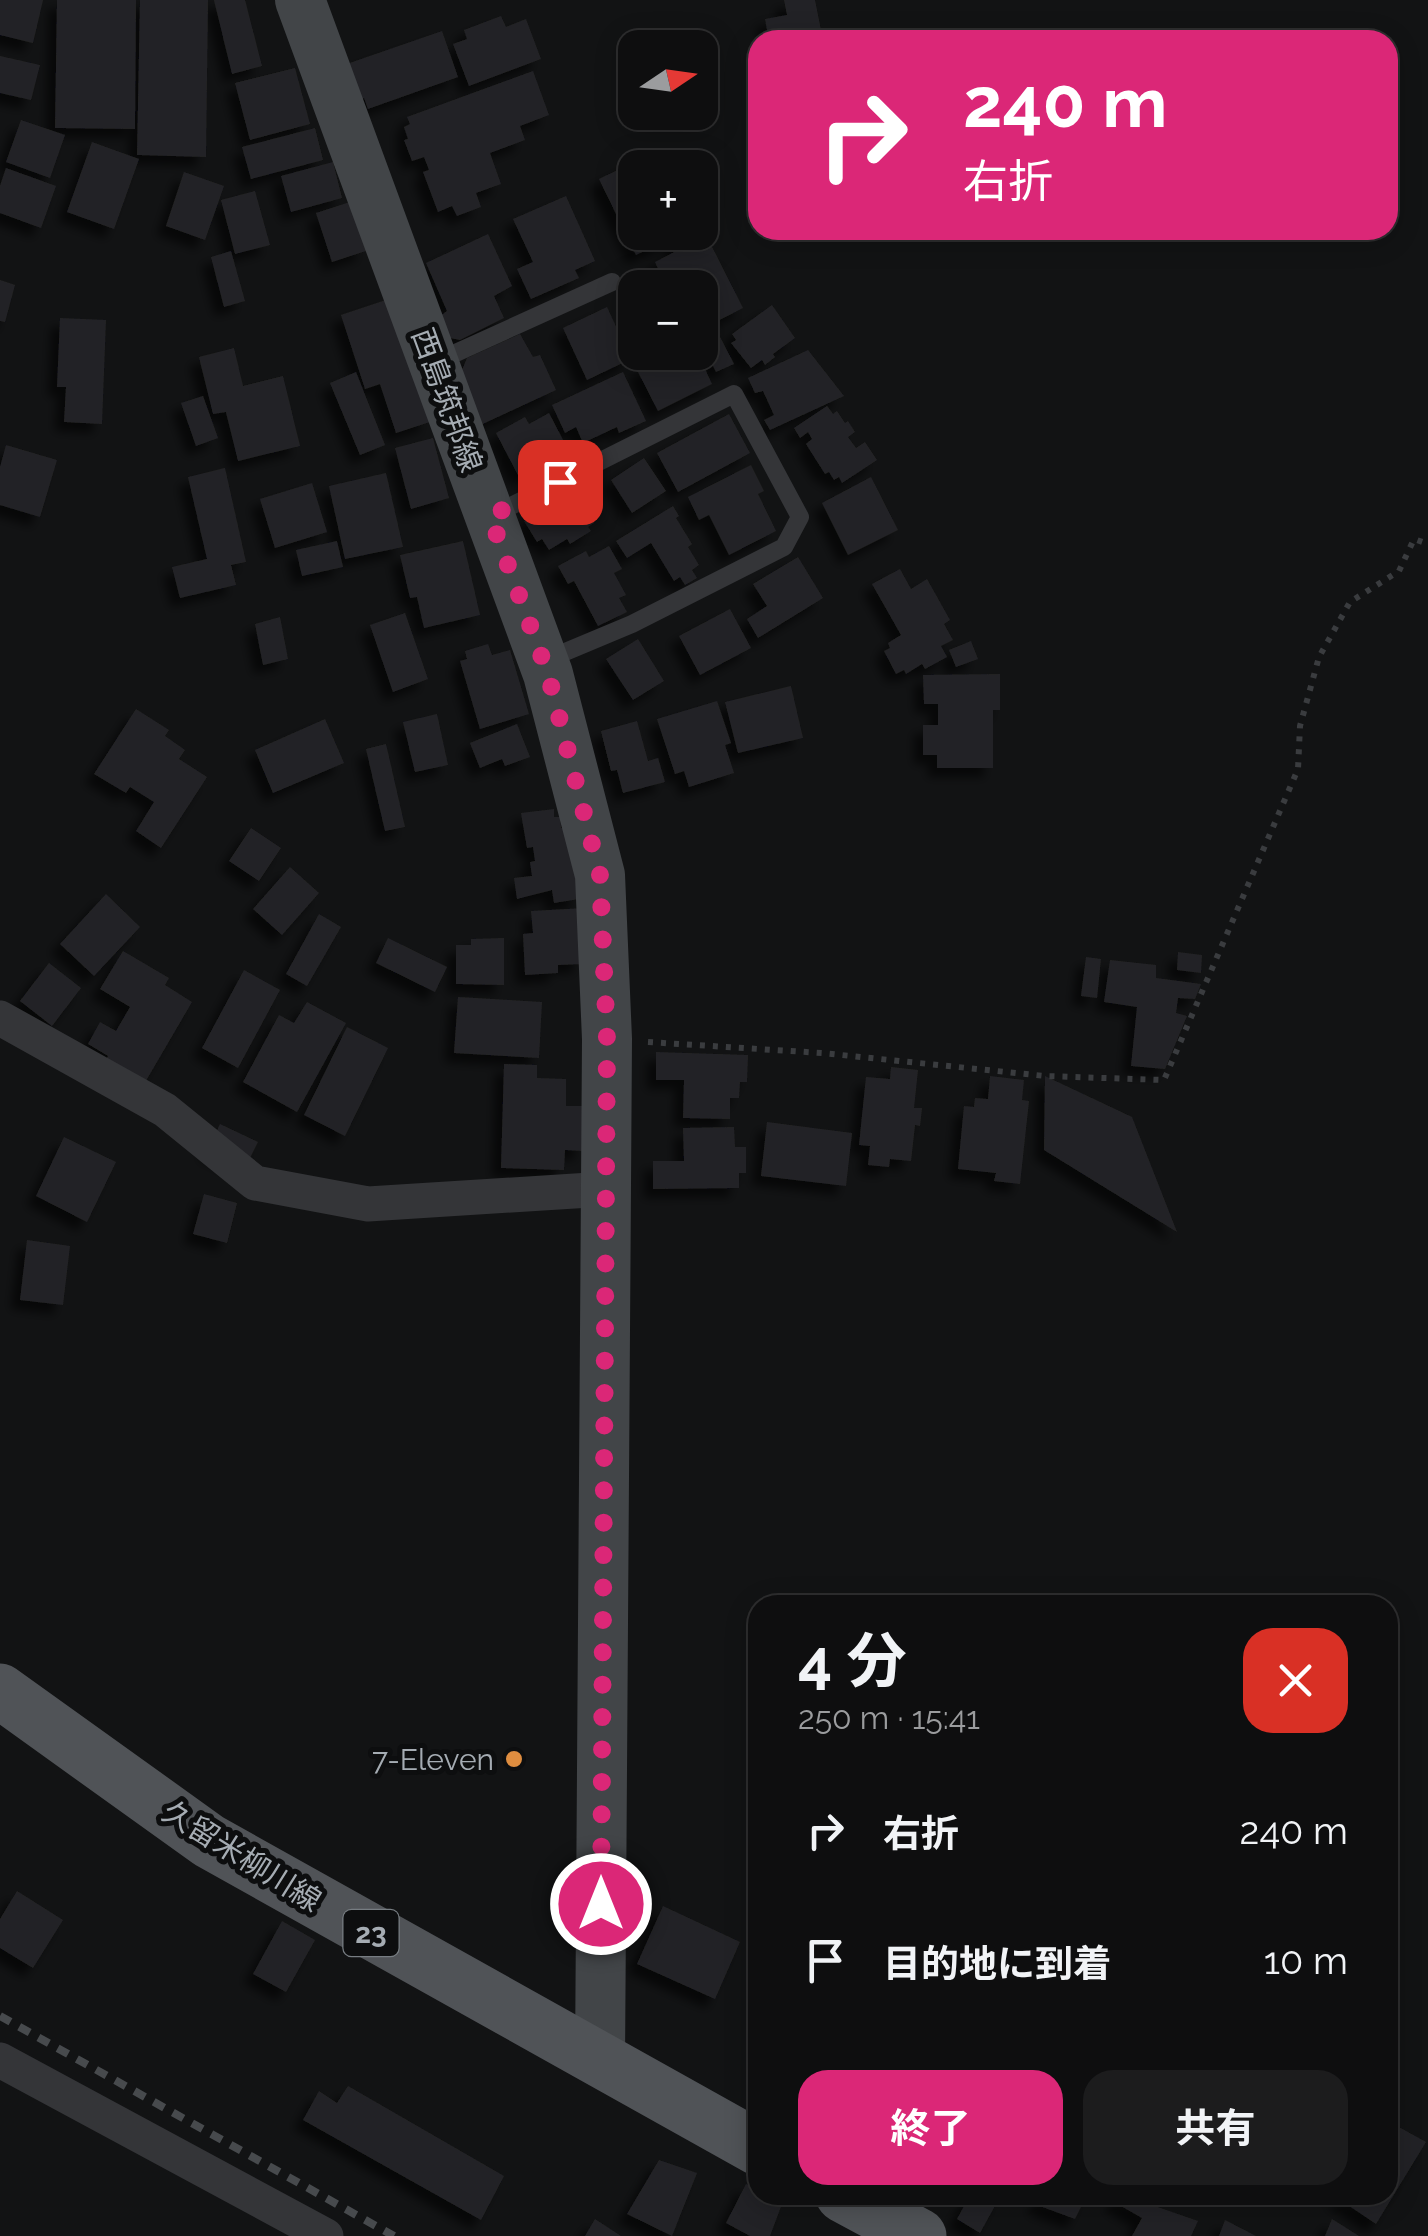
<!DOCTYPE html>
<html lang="ja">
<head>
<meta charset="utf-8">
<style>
	:root { --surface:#0e0e0f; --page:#1c1c1d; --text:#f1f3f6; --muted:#9b9c9e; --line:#2e2e2f; --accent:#db2777 }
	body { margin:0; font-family:Raleway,"Noto Sans JP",sans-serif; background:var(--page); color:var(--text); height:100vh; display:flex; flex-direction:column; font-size:38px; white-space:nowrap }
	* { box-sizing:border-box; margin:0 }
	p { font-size:32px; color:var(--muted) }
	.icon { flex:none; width:55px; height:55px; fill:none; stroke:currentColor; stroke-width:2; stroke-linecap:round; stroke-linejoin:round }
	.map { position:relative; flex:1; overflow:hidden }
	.panel { position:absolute; left:748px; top:1595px; width:650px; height:610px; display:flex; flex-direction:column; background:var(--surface); border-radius:30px; box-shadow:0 5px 25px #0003,0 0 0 2px var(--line) }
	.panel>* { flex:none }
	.hud { position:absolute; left:748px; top:30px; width:650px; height:210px; border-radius:30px; box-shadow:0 5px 25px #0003,0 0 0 2px var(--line); background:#db2777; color:#fff; overflow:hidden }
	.needle { width:65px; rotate:77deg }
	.buttons { position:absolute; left:618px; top:30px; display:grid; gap:20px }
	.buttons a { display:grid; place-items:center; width:100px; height:100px; border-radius:20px; background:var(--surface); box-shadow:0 5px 25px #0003,0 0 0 2px var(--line); font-size:50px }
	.pin { position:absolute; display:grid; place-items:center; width:85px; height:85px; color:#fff; margin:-42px; border-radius:20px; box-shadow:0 5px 15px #0006 }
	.me { position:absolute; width:110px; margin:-55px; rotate:0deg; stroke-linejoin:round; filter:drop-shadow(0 0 8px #0008) }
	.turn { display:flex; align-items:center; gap:35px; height:210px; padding:0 50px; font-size:45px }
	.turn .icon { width:130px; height:130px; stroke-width:2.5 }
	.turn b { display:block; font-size:70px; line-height:85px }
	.round { display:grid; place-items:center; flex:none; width:105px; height:105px; border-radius:30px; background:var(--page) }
	.head { display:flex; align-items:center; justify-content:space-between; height:170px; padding:0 50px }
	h1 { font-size:60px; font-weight:700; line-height:75px }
	.button { display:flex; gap:20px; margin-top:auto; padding:20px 50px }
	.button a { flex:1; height:115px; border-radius:30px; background:var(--accent); color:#fff; font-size:40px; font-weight:700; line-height:115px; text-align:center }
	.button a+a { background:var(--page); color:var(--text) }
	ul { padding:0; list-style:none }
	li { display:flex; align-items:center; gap:30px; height:130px; padding:0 50px }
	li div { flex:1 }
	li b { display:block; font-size:38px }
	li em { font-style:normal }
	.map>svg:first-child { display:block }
	.building { fill:#232325; filter:url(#shadow) }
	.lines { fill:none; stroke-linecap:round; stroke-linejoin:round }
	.path { stroke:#3a3c3f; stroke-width:6; stroke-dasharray:5 8; stroke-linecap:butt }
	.lane { stroke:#343538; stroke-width:18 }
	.street { stroke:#343538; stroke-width:35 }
	.secondary { stroke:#424548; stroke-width:50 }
	.primary { stroke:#505357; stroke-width:55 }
	.rail { stroke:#474a4d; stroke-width:8; stroke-dasharray:12 10; stroke-linecap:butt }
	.route { stroke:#db2777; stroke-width:18; stroke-dasharray:0 32.4 }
	.poi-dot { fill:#de8d40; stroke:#0d0e0f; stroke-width:4 }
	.labels { text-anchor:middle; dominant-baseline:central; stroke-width:10; stroke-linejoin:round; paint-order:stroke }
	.shield { fill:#0d0e0f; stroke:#777d82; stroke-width:2.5 }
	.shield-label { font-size:28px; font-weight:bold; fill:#a5acb3 }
	.street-label { font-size:30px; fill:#a5acb3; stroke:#0d0e0f }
	.poi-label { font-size:30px; fill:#a5acb3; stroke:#0d0e0f; text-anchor:end }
</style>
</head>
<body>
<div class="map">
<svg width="1428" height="2236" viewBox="0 0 1428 2236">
	<defs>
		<filter id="shadow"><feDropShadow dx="-9" dy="9" stdDeviation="5" flood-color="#0009"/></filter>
	</defs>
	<rect width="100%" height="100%" fill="#121314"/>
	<path class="building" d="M0,0H43L33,43L0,35Z
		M57,0H136L135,129L55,128Z
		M140,0H208L206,157L137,155Z
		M214,0H245L262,66L232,74Z
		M784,0H815L823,40H769L765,19L787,15Z
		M501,16L506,27L526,19L541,59L469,86L453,44L467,39L464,30Z
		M442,31L458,77L368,109L364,98L354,102L341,66Z
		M0,56L40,65L31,100L0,93Z
		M295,68L310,124L250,140L235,83Z
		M533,71L549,115L520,126L525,140L490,153L501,184L476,193L481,207L457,216L452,206L438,212L423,172L429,170L424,157L412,161L404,140L408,139L404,127L410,124L407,117Z
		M21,120L65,135L50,178L6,162Z
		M315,128L323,160L251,179L242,147Z
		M92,142L139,159L114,229L67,212Z
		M663,148L670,164L662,168H635V232H700V220L703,219L710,233L706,235L743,308L700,330V288H660L654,276L660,273L655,262L678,250L672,238L636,255L599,179Z
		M333,162L342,198L291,212L281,176Z
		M6,168L56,186L41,228L0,213V186Z
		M184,172L224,186L205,240L166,226Z
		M255,191L270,245L235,254L221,200Z
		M566,196L595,261L575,270L579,278L531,299L517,269L533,262L513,219Z
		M350,202L366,251L332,262L316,213Z
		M488,234L512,286L494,296L504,318L460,340L445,337L439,317L447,311L426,263Z
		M231,251L245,301L224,307L211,257Z
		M0,280L15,285L5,322L0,321Z
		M389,299L430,422L396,433L380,384L365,389L341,315Z
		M772,305L795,338L773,354L775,357L765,365L762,360L751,368L731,343L736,340L732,334Z
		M607,307L631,359L587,380L563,328Z
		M60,318L106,320L102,424L64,422L66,387H57Z
		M718,333L734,364L716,372L701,341Z
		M520,334L533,357L540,355L556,390L474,428L457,382L467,358Z
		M234,348L243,386L283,376L300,446L238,461L226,412L213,414L199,357Z
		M808,350L844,396L770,430L764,420L774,415L763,391L755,393L748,378Z
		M672,352H697L712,384L658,411L637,370Z
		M356,372L385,445L360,455L330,383Z
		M623,372L646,421L619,433L617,427L583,443L576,427L565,433L552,405Z
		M203,396L218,438L196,446L181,403Z
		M827,406L833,414L837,411L845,423L848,421L855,432L848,437L856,448L865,442L877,460L842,483L839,477L834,480L829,472L825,474L806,444L812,439L808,432L800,438L794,428Z
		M549,413L574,461L554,471L549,462L519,477L496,433L525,417L529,424Z
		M729,414L750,453L678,492L657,453Z
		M433,438L449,498L411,509L395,448Z
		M6,445L57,460L40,517L0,505V467Z
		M644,458L666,491L632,513L611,480Z
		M751,465L764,491L758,494L776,531L729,555L709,515L699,520L688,497Z
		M225,468L246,562L231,565L236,585L180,598L172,567L207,559L188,477Z
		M386,473L403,547L345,559L329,486Z
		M871,477L898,530L848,555L822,503Z
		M312,483L327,532L275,548L260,499Z
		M573,490L594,523L588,527L591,531L570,544L567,539L549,550L542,539L537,542L524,521Z
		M673,506L679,516L676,518L692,544L688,547L699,565L692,570L697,578L685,585L680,577L674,581L651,543L627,558L616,541Z
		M337,541L343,567L302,576L296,550Z
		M463,541L480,615L424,628L417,597L410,598L400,555Z
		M609,546L622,569L614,573L626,595L619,598L627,612L598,626L574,581L568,584L558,566L586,551L589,557Z
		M798,557L823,598L758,638L747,619L767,606L753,584Z
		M900,569L911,589L927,579L950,620L944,624L953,640L941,646L947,657L925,669L922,664L906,674L904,670L896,674L884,651L890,648L888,643L901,635L872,584Z
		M730,609L751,648L700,675L679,636Z
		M405,613L428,679L393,692L370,625Z
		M280,617L288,659L263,665L255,624Z
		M638,639L664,681L633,700L606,659Z
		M971,641L978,659L956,667L949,650Z
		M488,644L492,655L510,650L529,714L480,729L460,661L467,659L465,651Z
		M1000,674V710H993V768H937V755H923V725H938V704H924L923,675Z
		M791,686L803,738L738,753L725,702Z
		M717,701L731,743L725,745L734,773L689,787L684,771L675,774L657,719Z
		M136,709L169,730L165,736L185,750L179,759L207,777L161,848L136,831L154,802L130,787L126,793L94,774Z
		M437,714L448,765L415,772L403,722Z
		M325,719L344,763L273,793L255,750Z
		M637,721L648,761L658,758L665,782L623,793L617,770L611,771L601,731Z
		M517,724L530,757L505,766L502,759L480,768L470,743Z
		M386,744L405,827L385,831L366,749Z
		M554,809V817H560L561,828L574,826L579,899L554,903L552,890L517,899L514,878L532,876L530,862L535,861L533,847L527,848L521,813Z
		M251,828L281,848L259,881L229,861Z
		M290,867L319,893L282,935L253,909Z
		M106,894L140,927L94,976L60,944Z
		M585,908L582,964L558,965V973L525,975L523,934L533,933L531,911Z
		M319,914L341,927L307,986L286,974Z
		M388,938L447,967L435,992L376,963Z
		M504,938V985L456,984V945H471V939Z
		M123,951L169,978L165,985L192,1002L140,1091L101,1068L108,1056L88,1044L100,1022L116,1031L130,1007L100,989Z
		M1178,952L1202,955L1201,973L1177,970Z
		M1086,957L1101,959L1097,998L1081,996Z
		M1110,960L1156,965V978L1201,984L1195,999L1178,998L1176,1013L1187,1016L1165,1069L1131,1066L1137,1007L1104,1002Z
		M49,963L81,988L52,1026L20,1001Z
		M244,970L280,990L238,1068L202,1048Z
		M458,997L542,1002L539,1058L454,1053Z
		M307,1002L346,1023L297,1112L243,1082L279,1015L294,1023Z
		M347,1027L388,1048L345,1136L304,1115Z
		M656,1052L748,1055L747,1082H740L739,1098H730V1119L683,1118L684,1080H656Z
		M504,1064L537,1065V1078L566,1079V1106H585L583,1151L565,1150L564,1170L501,1168Z
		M891,1067L918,1070L914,1108H922L920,1126L915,1125L911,1161L890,1159L889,1167L868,1165L870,1146L859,1145L866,1077L890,1079Z
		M990,1076L1024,1080L1022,1100L1029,1101L1020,1184L994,1181L996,1173L958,1169L964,1106L974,1107L975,1098L988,1099Z
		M1045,1076L1132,1117L1177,1232L1044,1150Z
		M767,1122L852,1133L846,1186L761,1176Z
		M220,1124L258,1142L245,1168L208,1150Z
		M734,1127L735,1147H746V1173H739V1188L653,1189V1161H684L683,1128Z
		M64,1137L116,1162L87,1222L36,1196Z
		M204,1194L237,1203L227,1243L193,1234Z
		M27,1240L70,1246L63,1305L20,1300Z
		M17,1891L63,1920L33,1968L0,1948V1919Z
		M663,1906L740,1942L715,1999L637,1964Z
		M282,1921L315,1940L286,1992L253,1974Z
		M348,2086L504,2176L481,2220L303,2120L319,2091L337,2103Z
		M1388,2121L1426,2142L1376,2224L1333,2195H1388Z
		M659,2160L697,2173L672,2236L627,2214Z
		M746,2184L758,2190V2195H766L782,2204L770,2236H750L726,2223Z
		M970,2195H1001L980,2233L957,2219Z
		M1041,2195H1087L1075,2219L1037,2205Z
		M1118,2195H1155L1149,2204L1198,2221L1191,2236H1132L1142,2218L1114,2202Z
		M595,2219L621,2236H585Z
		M1332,2219L1359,2236H1325Z
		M1225,2220L1256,2236H1219Z"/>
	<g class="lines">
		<path class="path" d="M648,1042L822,1053L1045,1076L1164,1080L1298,769L1300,726L1319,657L1350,602L1399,571L1414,539L1428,544"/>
		<path class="lane" d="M438,361L612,282
			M495,514L734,394L800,517L784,547L632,624L546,660"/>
		<path class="street" d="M0,1018L165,1110L255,1183L368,1204L606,1189
			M0,2060L326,2236"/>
		<path class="secondary" d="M300,0L548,674L600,875L607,1039L600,2062"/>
		<path class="primary" d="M0,1691L209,1841L758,2148
			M843,2195L919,2236"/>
		<path class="rail" d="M0,2016L394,2236"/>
	</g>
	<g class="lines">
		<path class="route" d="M560,482L490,516L548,674L600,875L607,1039L601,1904"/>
	</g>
	<circle class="poi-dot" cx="514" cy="1759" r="10"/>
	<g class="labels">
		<rect class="shield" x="343.5" y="1910" width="55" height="46" rx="8"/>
		<g class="shield-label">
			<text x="371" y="1933">23</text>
		</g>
		<g class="street-label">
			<text transform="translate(447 400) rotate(70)">西島筑邦線</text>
			<text transform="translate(242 1856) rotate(32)">久留米柳川線</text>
		</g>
		<g class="poi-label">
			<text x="494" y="1759">7-Eleven</text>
		</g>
	</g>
</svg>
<div class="buttons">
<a><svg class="needle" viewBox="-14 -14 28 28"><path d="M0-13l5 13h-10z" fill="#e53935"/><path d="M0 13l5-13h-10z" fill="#9b9c9e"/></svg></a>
<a>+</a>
<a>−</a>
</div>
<div class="pin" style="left:560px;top:482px;background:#d93025"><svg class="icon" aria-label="arrive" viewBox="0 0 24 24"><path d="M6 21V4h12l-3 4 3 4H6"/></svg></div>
<svg class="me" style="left:601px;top:1904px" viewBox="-20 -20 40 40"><circle r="17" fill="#db2777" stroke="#fff" stroke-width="3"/><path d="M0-11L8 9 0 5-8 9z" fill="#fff"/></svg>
<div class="hud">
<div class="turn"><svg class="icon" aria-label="right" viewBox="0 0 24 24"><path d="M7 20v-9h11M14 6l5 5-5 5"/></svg><div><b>240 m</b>右折</div></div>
</div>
<section class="panel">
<div class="head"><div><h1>4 分</h1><p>250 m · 15:41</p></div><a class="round" style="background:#d93025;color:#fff"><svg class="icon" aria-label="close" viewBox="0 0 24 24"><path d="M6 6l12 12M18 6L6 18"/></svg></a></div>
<ul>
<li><svg class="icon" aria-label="right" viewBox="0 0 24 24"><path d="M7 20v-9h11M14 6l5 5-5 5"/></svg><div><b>右折</b></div><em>240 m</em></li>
<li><svg class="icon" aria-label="arrive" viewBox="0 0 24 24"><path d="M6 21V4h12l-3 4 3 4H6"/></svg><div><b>目的地に到着</b></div><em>10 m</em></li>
</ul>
<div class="button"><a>終了</a><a>共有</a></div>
</section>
</div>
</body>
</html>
